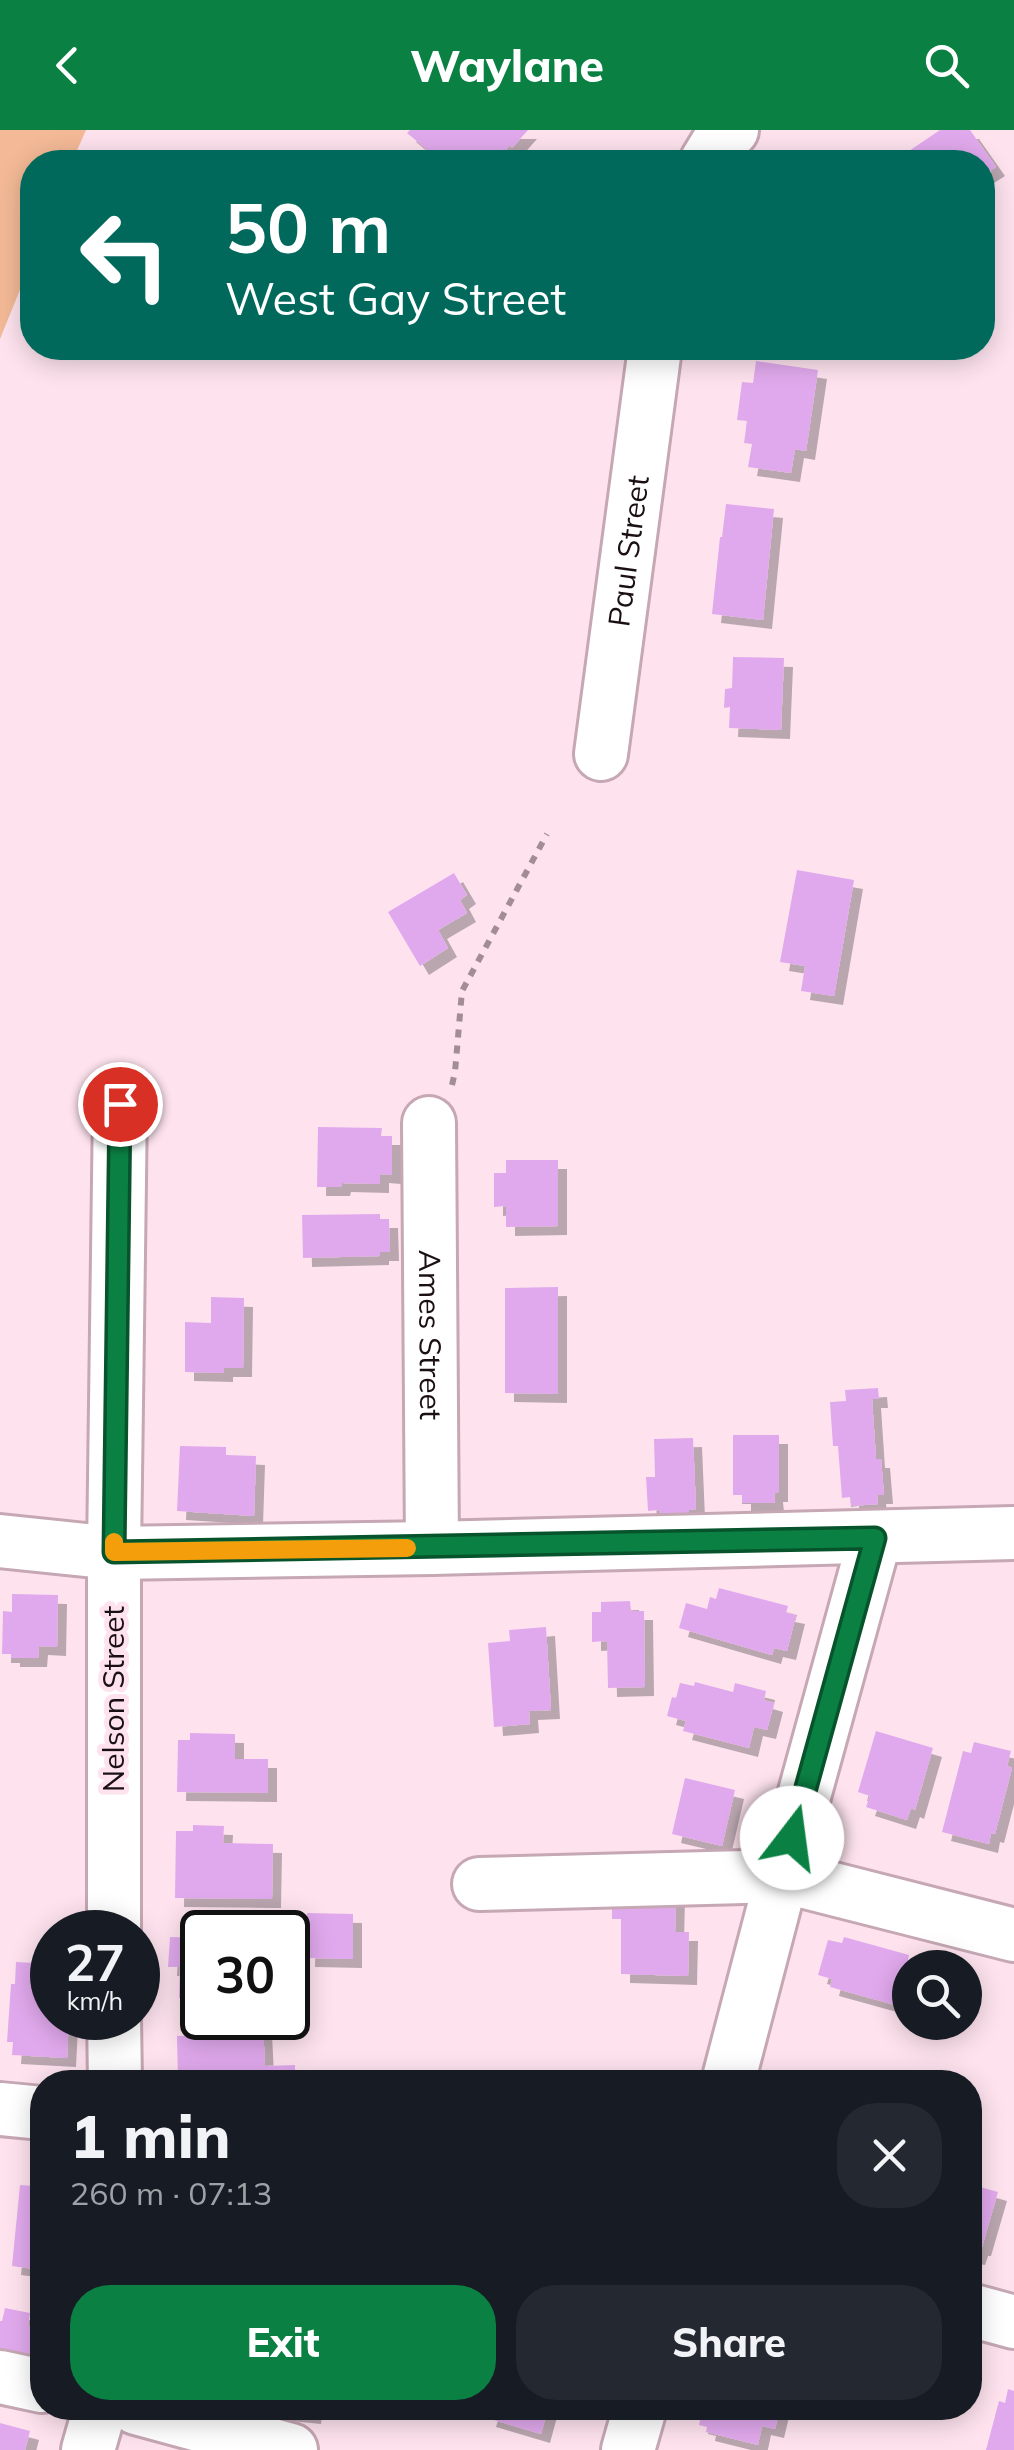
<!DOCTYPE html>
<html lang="en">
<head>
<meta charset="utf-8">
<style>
	:root { --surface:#171b24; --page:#242831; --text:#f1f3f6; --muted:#9ea1a6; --accent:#0b8043 }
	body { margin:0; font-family:Mulish,sans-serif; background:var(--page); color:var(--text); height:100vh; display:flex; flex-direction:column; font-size:38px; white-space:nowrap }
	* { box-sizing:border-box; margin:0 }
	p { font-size:32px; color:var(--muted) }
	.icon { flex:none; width:55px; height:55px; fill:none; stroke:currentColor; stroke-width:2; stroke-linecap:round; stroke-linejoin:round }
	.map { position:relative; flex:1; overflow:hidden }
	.details { position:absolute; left:30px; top:1940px; width:952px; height:350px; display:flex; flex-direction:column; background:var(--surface); border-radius:40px; box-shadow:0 5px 25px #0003 }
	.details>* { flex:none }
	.banner { position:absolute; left:20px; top:20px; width:975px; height:210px; border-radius:40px; box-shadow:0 5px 25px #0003; background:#00695c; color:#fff; overflow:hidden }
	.fabs { position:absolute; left:892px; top:1820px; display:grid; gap:20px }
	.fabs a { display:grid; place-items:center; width:90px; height:90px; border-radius:50%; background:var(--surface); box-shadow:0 5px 25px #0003; font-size:50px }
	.speed { position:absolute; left:30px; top:1780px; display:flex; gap:20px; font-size:50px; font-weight:700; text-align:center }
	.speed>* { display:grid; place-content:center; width:130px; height:130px; border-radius:50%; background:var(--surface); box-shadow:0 5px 25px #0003; line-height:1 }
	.speed small { font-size:25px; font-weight:400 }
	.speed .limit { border:5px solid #111; border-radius:15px; background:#fff; color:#111 }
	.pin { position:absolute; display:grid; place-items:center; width:85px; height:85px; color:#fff; margin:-42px; border:5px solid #fff; border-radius:50%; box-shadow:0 2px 10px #0007 }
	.me { position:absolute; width:110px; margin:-55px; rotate:15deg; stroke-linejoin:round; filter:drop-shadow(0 0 8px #0008) }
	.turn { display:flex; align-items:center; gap:35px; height:210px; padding:0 40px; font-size:45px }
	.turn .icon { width:130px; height:130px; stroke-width:2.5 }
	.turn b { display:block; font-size:70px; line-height:85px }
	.round { display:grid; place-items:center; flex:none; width:105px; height:105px; border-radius:40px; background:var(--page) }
	.overview { display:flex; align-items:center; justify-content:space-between; height:170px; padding:0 40px }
	h1 { font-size:60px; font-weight:800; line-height:75px }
	.primary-button { display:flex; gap:20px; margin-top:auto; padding:20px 40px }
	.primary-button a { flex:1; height:115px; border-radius:40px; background:var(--accent); color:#fff; font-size:40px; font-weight:800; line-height:115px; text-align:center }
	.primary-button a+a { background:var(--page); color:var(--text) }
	header { display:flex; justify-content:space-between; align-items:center; height:130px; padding:0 40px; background:var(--accent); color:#fff; font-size:45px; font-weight:800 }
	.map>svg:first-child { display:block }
	.green { fill:#f4ba97 }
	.building { fill:#e1a9ed; filter:url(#shadow) }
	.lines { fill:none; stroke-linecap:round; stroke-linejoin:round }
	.minor-casing { stroke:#c6a7b4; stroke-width:58 }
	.path { stroke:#a28d96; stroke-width:6; stroke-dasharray:8 8; stroke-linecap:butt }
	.minor { stroke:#fff; stroke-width:52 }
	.route-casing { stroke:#07532c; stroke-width:25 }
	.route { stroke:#0b8043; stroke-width:18 }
	.slow { stroke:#f59e0b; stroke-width:18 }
	.labels { text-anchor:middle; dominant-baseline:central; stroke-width:10; stroke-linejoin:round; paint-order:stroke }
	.street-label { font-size:30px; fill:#1a0f14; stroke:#fee3ee }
</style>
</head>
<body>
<header><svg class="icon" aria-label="back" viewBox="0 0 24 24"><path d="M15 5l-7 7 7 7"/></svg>Waylane<svg class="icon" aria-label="search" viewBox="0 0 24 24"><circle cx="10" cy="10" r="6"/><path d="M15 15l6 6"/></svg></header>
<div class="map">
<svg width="1014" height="2320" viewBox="0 0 1014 2320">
	<defs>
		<filter id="shadow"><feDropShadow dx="9" dy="9" stdDeviation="0" flood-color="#0004"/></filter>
	</defs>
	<rect width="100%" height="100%" fill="#fee3ee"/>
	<path class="green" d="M0,0H86L72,32H32V130L0,209Z"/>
	<path class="building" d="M410,0H528L512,18L510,15L495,32H442L407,3Z
		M940,0H970L996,37L982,46V32H908L903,25Z
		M756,231L818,240L806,321L795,319L791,343L748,337L752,314L744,313L747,291L737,290L742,252L753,253Z
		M726,374L774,379L763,490L712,484L720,407H722Z
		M733,527L784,528L781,600L729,598L730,577L724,578L725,559L732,558Z
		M797,740L854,750L834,866L801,861L805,836L780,832Z
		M454,743L467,765L460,770L467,783L438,800L448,818L420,836L388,782Z
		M318,997L382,998L381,1006H392V1045L380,1044V1054L342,1053L341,1057H317Z
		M506,1030H558V1096L506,1097V1076L494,1077V1043H506Z
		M380,1084V1089H389L390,1122H380V1126L303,1128L302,1085Z
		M558,1157V1264L505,1263V1158Z
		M211,1167L244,1168L243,1238H224V1243L185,1242V1192L211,1193Z
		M878,1258L879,1269H872L876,1329H881L884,1365H877L878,1374L851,1376L850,1367L842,1368L838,1316H833L830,1272L846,1271L845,1260Z
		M733,1305H779V1363H774L775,1373H742V1365H733Z
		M693,1308L696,1379L689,1380V1390L659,1392V1380L648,1381L646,1347H655L654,1309Z
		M180,1316L226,1317V1325L256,1326L254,1386L177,1381Z
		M719,1458L788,1476L786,1483L796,1485L787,1521L774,1518L772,1525L679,1498L686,1473L707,1479L710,1467L716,1469Z
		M12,1464L58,1465L57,1517L39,1516L38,1528H11V1524H2L3,1481L12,1482Z
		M630,1471L631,1481H644L645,1557L608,1558L607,1511L592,1512V1482H601V1472Z
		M546,1497L551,1580L529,1581L530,1594L494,1597L488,1513L510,1511L509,1500Z
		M695,1552L733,1562L735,1553L766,1561L764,1570L774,1573L767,1600L754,1597L749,1618L683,1601L686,1591L667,1586L672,1567L676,1568L680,1553L694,1556Z
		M876,1601L933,1618L915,1680L911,1678L907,1690L866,1677L870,1666L858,1662Z
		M190,1603L235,1604V1629H268V1663L177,1662L178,1610H190Z
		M974,1612L1011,1621L1007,1636L1012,1638L995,1704L991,1703L989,1714L942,1702L963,1621L971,1623Z
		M685,1648L735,1660L722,1716L672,1704Z
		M193,1695L224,1696L223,1713L273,1714L272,1769L175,1768L176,1701H193Z
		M612,1760L676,1761L675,1802H689L688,1846L621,1844V1789H612Z
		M307,1783L353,1784V1829L306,1828Z
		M170,1807L202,1808V1875L188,1874L189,1868H179L180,1837H168Z
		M844,1807L909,1825L908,1830L919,1833L918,1838H910V1858L900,1856L895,1875L830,1857L832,1849L818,1845L828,1810L842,1813Z
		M16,1832L52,1834V1888H69L67,1928L12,1925L13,1912H7L11,1854H15Z
		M263,1895L265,1936L295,1935V1952H254V1947H234V1952H178L177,1906L219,1905V1897Z
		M36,2043L42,2044V2125H35L34,2139L12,2136L20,2055L34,2056Z
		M970,2054L998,2062L982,2117H979L976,2126L970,2125Z
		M5,2178L30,2183L28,2196L42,2199V2249L0,2241V2191H2Z
		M1008,2259L1014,2261V2320H986L999,2271L1005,2273Z
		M262,2278H313L312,2285L262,2280Z
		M490,2278H548L541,2304L487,2288Z
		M703,2278H780L775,2299L762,2296L758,2315L706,2302L707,2297L699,2295Z
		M0,2293L30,2301L25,2320H0Z"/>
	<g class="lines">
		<g class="minor-casing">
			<g id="minor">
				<path d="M706,32L717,14L732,0"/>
				<path id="s1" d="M601,624L655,218"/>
				<path id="s2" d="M429,993L432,1418"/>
				<path d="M0,1411L114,1423L432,1418L1014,1403"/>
				<path d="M479,1754L782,1746L1014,1805"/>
				<path d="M114,1802V1423L120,975"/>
				<path d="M114,1888L115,1952"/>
				<path d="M728,1952L782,1746L875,1408"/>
				<path d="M0,1979L42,1983"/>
				<path d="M970,2180L1014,2192"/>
				<path d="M0,2247L42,2256"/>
				<path d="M136,2278L291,2320"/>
				<path d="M88,2320L100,2278"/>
				<path d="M628,2320L640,2278"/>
			</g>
		</g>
		<path class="path" d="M452,955L455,942L462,861L547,704"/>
		<use href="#minor" class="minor"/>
	</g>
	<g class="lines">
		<g class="route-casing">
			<path id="route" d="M120,974L114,1422L875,1408L792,1708"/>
		</g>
		<use href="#route" class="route"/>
		<path class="slow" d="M114,1412V1422L407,1418"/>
	</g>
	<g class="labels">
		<g class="street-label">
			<text stroke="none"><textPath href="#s1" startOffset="205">Paul Street</textPath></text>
			<text stroke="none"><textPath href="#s2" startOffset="212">Ames Street</textPath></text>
			<text transform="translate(113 1569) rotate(-90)">Nelson Street</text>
		</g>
	</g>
</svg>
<div class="fabs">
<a><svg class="icon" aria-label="search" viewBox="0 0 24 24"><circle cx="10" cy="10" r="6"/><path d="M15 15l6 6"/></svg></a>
</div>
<div class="speed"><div>27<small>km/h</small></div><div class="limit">30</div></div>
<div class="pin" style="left:120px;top:974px;background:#d93025"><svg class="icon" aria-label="arrive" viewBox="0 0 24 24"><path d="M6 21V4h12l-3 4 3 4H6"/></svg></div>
<svg class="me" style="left:792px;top:1708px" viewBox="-20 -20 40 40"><circle r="19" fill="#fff"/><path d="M0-13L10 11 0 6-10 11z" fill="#0b8043"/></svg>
<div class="banner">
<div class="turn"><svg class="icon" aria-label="left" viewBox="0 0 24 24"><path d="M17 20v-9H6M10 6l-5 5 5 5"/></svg><div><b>50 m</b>West Gay Street</div></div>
</div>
<section class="details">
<div class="overview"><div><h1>1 min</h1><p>260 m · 07:13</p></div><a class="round"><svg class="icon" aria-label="close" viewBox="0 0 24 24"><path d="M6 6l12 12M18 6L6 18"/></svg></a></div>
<div class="primary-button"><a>Exit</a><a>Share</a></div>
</section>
</div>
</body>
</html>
